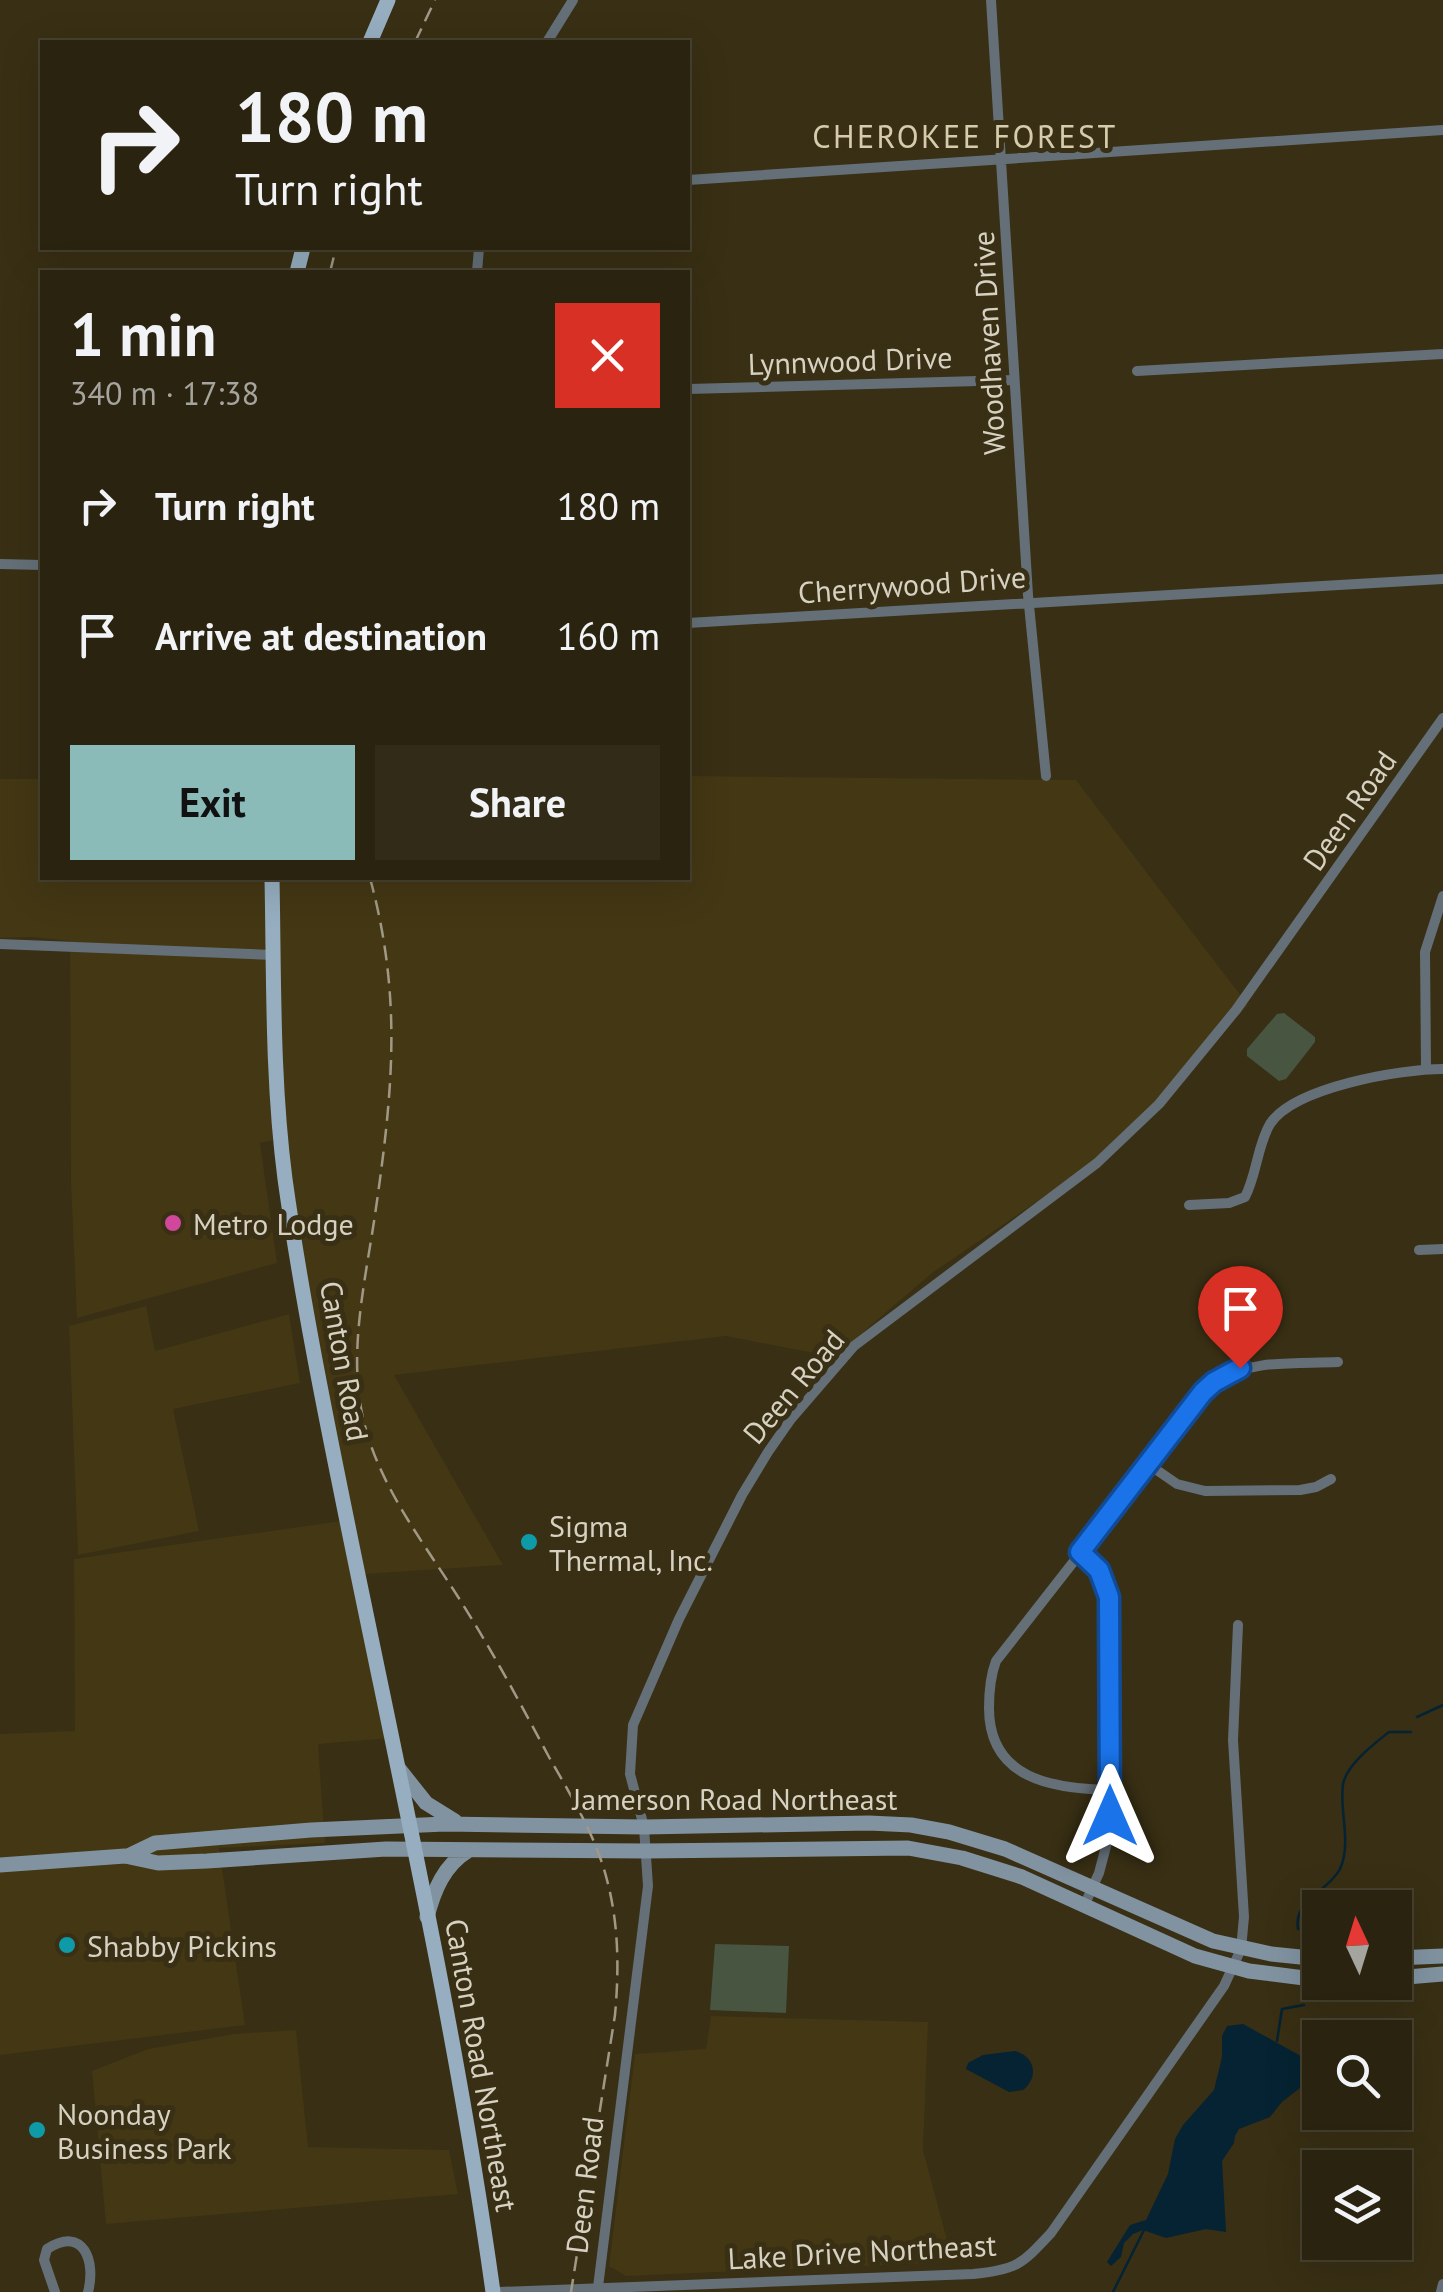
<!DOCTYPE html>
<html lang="en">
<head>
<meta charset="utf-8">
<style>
	:root { --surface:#2a230f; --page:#322b18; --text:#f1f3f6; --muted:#a5a49e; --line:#46402f; --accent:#8bbbb9 }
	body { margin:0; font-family:"PT Sans",sans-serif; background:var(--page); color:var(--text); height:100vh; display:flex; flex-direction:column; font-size:38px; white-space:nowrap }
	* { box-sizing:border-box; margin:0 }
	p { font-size:32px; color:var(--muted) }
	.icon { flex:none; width:55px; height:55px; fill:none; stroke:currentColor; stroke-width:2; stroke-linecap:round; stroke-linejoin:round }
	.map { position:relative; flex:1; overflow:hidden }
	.drawer { position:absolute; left:40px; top:270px; width:650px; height:610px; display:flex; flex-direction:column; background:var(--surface); border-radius:0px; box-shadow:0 10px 40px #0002,0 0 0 2px var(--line) }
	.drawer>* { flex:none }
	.guide { position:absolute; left:40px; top:40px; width:650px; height:210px; border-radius:0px; box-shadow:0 10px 40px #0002,0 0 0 2px var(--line); background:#2a230f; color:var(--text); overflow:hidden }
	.needle { width:65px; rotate:356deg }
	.buttons { position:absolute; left:1302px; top:1890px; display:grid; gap:20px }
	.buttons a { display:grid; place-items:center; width:110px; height:110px; border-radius:0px; background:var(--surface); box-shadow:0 10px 40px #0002,0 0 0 2px var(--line); font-size:50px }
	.pin { position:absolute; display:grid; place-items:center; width:85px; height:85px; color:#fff; margin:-102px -42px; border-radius:50% 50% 50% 0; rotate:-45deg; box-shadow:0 0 10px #0007 }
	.pin .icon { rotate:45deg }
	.me { position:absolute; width:110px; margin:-55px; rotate:0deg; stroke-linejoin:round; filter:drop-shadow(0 0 8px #0008) }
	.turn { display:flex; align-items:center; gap:35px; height:210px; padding:0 30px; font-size:45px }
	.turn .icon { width:130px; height:130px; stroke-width:2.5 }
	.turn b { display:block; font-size:70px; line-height:85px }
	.round { display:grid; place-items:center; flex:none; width:105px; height:105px; border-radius:0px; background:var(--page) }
	.summary { display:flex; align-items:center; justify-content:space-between; height:170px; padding:0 30px }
	h1 { font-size:60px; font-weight:600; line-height:75px }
	.cta { display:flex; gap:20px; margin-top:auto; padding:20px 30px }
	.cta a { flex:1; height:115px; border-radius:0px; background:var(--accent); color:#111; font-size:40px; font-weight:600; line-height:115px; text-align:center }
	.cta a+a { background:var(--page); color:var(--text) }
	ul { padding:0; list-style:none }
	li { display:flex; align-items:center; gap:30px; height:130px; padding:0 30px }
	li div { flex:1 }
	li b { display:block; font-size:38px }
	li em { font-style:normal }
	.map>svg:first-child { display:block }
	.built { fill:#433714 }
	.green { fill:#485541 }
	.water { fill:#052332 }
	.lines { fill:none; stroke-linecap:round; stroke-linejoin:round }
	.stream { stroke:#052332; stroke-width:2.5 }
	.street { stroke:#646f78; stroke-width:10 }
	.secondary { stroke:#8193a1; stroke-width:15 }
	.primary { stroke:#96aec0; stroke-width:15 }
	.rail { stroke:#a09986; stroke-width:2.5; stroke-dasharray:15 8; stroke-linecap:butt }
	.route-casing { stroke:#114b97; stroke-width:25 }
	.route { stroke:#1a73e8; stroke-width:18 }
	.hotel-dot { fill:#d1479c; stroke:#382f14; stroke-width:4 }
	.culture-dot { fill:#0f9aa8; stroke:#382f14; stroke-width:4 }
	.labels { text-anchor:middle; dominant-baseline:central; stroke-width:10; stroke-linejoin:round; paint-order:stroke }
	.street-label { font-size:30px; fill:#d7d1c2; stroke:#382f14 }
	.poi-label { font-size:30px; fill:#d7d1c2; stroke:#382f14; text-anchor:start }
	.neighbourhood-label { font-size:32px; letter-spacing:2.5px; fill:#d6cbac; stroke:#382f14 }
</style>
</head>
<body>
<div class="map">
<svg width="1443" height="2292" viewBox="0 0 1443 2292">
	<rect width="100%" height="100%" fill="#382f14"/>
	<path class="built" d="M688,776L1076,780L1248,1005L1101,1158L932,1273L834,1357L726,1336L394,1375L503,1565L364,1574L392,1738L318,1744L325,1843L219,1848L245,2025L0,2055V1734L75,1731L74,1559L348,1520L279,1139L260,1143L277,1263L77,1318L71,1184L70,941L32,937L0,938V779H42V878H688Z
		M146,1306L155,1351L289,1314L300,1383L173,1409L199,1531L78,1555L69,1326Z
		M711,2016L928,2022L923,2150L953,2262L626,2276L609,2266L635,2054L706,2049Z
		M296,2030L308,2147L449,2150L458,2194L106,2224L92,2071L148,2049L234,2034Z"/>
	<path class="green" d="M1284,1013L1315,1037V1042L1286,1079L1279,1081L1247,1056V1049L1277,1014Z
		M715,1944L789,1946L786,2013L710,2010Z"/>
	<path class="water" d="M1243,2024L1310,2061L1316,2069L1314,2077L1282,2102L1270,2117L1239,2129L1235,2136L1234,2143L1222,2161L1226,2232L1206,2229L1166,2238L1143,2230L1133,2234L1124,2243L1121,2257L1111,2266L1107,2262L1130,2225L1146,2220L1168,2174L1175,2139L1183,2125L1214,2090L1222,2057V2036L1227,2026Z
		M1015,2051C1034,2056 1040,2076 1023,2090L1009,2092L966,2069L968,2063L983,2055Z"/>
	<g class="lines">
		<path class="stream" d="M1417,1717L1443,1705
			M1298,1929C1293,1900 1328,1892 1340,1869C1352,1842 1339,1812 1343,1784C1347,1764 1374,1744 1389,1732H1411
			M1277,2041L1282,2009L1304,2005
			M1113,2292L1144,2230"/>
		<path class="street" d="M991,0L1028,595L1046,776
			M547,42L573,0
			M688,180L1443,130
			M477,272L479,248
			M1137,371L1443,354
			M688,389L1014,380
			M0,564L42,565
			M688,623L1443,579
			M0,944L273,955
			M1426,1069L1425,952L1443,896
			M1189,1205L1229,1203L1245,1197C1257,1174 1257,1146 1270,1124C1294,1087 1401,1069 1443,1069
			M1419,1250L1443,1249
			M1148,1464L1177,1484L1205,1491L1300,1490L1316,1487L1331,1479
			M1080,1552L1099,1570L1109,1597L1108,1839L1099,1873L1084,1906
			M1110,1790C1051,1789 989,1778 989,1708C989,1691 990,1677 996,1661L1214,1382C1250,1359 1296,1364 1338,1362
			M598,2287L648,1886L644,1827L630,1774L633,1725L679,1619L742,1495L768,1452L791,1419L854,1346L1097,1163L1159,1104L1236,1010L1443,718
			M55,2292L44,2260L47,2249C84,2225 96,2262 88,2292
			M499,2292L973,2274C1017,2270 1022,2264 1051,2233L1224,1986L1241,1949L1244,1917L1233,1740L1238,1625
			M1441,2292L1443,2284"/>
		<path class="secondary" d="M399,1769L426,1803L455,1821
			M128,1856L155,1843L311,1830L445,1824L644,1827L869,1823L911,1825L949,1832L1005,1849L1213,1941L1271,1954L1320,1959
			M0,1865L125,1856L158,1863L207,1861L386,1849L645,1851L908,1848L962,1858L1022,1877L1195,1956L1249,1971L1320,1980
			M427,1917C434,1890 444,1865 469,1850
			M1395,1958L1443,1956
			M1395,1978L1443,1974"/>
		<path class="primary" d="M370,42L388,0
			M297,272L303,248
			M272,878C274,978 272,1079 285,1179C301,1294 324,1408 347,1521C399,1777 457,2033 493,2292"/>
		<path class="rail" d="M415,42L435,0
			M330,272L336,248
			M370,878C402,996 393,1089 376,1208C366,1279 346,1356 365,1426C380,1484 419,1537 451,1586C487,1641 518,1699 549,1757C571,1796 596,1836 607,1880C619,1925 619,1970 615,2015L571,2292"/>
	</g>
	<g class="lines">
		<g class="route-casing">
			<path id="route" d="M1110,1816L1109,1597L1099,1570L1080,1552L1203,1392L1214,1382L1240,1368"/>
		</g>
		<use href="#route" class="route"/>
	</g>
	<circle class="hotel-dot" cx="173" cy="1223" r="10"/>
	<g class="culture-dot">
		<circle cx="529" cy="1542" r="10"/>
		<circle cx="67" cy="1945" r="10"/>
		<circle cx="37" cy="2130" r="10"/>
	</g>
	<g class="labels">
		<g class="street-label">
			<text transform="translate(988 343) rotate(-93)">Woodhaven Drive</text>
			<text transform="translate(850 360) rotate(-2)">Lynnwood Drive</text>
			<text transform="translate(912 584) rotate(-4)">Cherrywood Drive</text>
			<text transform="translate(1349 810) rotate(-55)">Deen Road</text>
			<text transform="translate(345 1361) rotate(80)">Canton Road</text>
			<text transform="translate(793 1386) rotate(-50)">Deen Road</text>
			<text x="735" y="1798">Jamerson Road Northeast</text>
			<text transform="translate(482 2065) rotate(80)">Canton Road Northeast</text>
			<text transform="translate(584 2185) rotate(-83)">Deen Road</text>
			<text transform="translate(862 2251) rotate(-3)">Lake Drive Northeast</text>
		</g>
		<g class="poi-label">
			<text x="193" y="1223">Metro Lodge</text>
			<text x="549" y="1525">Sigma<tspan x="549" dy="34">Thermal, Inc.</tspan></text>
			<text x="87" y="1945">Shabby Pickins</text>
			<text x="57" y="2113">Noonday<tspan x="57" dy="34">Business Park</tspan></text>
		</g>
		<g class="neighbourhood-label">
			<text x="965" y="136">CHEROKEE FOREST</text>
		</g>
	</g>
</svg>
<div class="buttons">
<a><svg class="needle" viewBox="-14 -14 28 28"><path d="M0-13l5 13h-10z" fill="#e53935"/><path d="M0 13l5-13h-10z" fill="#a5a49e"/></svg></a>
<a><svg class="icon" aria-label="search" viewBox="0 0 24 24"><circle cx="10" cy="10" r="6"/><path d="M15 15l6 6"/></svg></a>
<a><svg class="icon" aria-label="layers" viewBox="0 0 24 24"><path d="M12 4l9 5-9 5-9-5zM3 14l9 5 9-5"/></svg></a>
</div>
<div class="pin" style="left:1240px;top:1368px;background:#d93025"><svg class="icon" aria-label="arrive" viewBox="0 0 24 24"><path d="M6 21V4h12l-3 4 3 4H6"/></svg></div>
<svg class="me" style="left:1110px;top:1816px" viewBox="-20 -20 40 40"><path d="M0-17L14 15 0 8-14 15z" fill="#1a73e8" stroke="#fff" stroke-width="4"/></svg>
<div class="guide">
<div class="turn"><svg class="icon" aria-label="right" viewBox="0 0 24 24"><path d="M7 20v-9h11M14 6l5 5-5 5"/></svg><div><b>180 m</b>Turn right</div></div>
</div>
<section class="drawer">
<div class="summary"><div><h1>1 min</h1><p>340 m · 17:38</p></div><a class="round" style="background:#d93025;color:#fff"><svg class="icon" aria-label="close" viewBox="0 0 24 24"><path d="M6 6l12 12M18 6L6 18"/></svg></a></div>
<ul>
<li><svg class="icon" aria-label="right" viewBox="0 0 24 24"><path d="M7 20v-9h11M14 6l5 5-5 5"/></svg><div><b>Turn right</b></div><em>180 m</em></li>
<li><svg class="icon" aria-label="arrive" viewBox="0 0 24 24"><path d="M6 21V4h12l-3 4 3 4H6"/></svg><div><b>Arrive at destination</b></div><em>160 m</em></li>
</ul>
<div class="cta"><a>Exit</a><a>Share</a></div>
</section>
</div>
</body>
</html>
